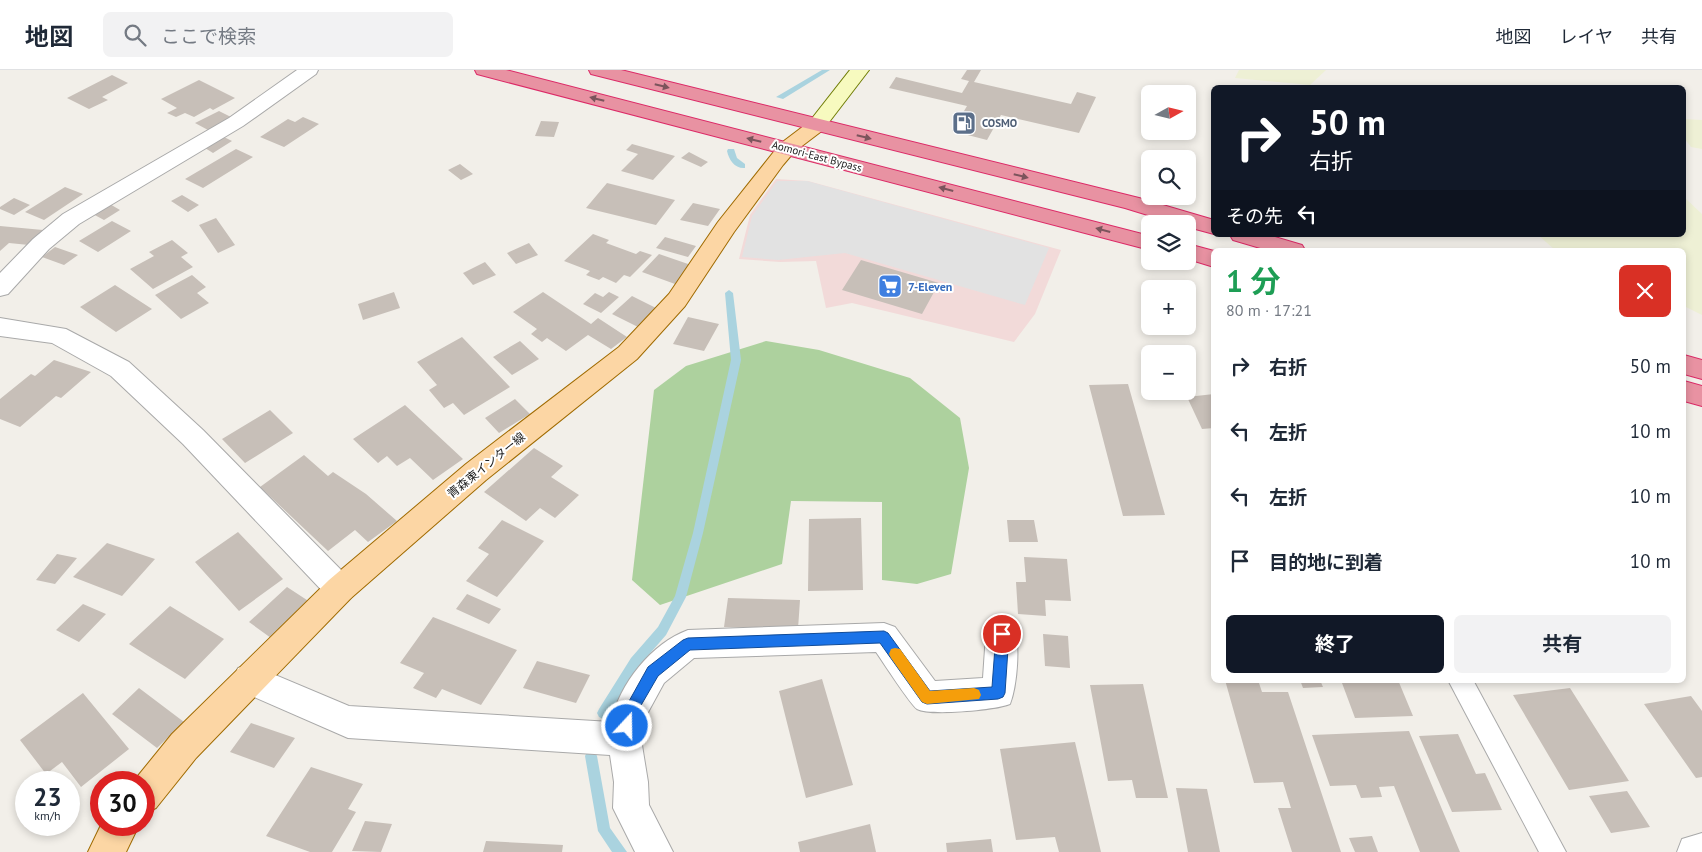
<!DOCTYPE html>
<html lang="ja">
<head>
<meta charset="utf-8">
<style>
	:root { --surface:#fff; --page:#f2f2f3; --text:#1f2937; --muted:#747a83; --line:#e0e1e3; --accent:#111827 }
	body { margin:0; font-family:"PT Sans","Noto Sans JP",sans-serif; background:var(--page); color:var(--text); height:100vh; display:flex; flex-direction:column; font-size:19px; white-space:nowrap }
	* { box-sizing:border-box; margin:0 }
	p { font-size:16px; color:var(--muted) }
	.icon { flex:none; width:28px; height:28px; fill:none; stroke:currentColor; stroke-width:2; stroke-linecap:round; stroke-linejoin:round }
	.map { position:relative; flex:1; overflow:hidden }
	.sheet { position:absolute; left:1211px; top:178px; width:475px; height:435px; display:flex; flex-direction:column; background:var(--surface); border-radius:8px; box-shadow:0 2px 8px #0003 }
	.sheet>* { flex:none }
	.hud { position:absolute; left:1211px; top:15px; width:475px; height:152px; border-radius:8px; box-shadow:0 2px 8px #0003; background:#111827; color:#fff; overflow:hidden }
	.needle { width:32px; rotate:82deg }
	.tools { position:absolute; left:1141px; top:15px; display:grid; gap:10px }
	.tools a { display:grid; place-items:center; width:55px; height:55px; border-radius:8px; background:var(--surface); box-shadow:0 2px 8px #0003; font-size:25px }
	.speed { position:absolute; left:15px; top:701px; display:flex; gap:10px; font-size:25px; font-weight:700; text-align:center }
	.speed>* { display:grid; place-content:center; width:65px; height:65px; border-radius:50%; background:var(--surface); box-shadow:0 2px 8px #0003; line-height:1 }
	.speed small { font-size:12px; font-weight:400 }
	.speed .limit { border:8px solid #d22; background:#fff; color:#111 }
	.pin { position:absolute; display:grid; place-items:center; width:42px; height:42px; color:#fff; margin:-21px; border:2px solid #fff; border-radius:50%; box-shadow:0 1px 5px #0007 }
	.me { position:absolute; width:55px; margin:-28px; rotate:21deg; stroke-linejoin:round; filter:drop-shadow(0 0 4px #0008) }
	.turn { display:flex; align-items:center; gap:18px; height:105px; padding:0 15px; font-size:22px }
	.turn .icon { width:65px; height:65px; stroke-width:2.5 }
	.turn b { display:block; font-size:35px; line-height:42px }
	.then { display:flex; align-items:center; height:48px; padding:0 15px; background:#0003; gap:10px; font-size:19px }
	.round { display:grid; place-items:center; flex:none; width:52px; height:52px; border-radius:8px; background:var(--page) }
	.headline { display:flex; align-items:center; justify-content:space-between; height:85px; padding:0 15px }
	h1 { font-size:30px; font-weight:700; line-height:38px; color:#1e9e55 }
	.cta { display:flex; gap:10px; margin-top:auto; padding:10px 15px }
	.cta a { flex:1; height:58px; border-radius:8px; background:var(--accent); color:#fff; font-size:20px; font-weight:700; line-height:58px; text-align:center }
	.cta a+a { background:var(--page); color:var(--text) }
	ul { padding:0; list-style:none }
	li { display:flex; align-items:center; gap:15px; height:65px; padding:0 15px }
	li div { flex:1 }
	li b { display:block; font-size:19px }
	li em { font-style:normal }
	header { display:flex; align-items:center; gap:30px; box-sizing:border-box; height:70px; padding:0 25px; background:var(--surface); border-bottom:1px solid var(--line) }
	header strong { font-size:24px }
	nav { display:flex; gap:28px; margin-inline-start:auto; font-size:18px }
	.search { width:350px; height:45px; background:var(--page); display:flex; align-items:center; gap:12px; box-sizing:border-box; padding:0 18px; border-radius:8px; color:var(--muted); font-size:19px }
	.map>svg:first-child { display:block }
	.commercial { fill:#f2dad9 }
	.farmland { fill:#eef0d5 }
	.forest { fill:#add19e }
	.parking { fill:#e2e2e2 }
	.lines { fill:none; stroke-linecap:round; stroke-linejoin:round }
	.stream { fill:#aad3df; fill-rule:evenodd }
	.building { fill:#c7bfb8 }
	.lane-casing { stroke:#a9a9a9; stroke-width:2 }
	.street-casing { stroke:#a9a9a9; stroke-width:2 }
	.secondary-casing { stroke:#707d05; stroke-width:2 }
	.primary-casing { stroke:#a06b00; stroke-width:2 }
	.highway-casing { stroke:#dc2a67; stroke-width:2 }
	.lane { fill:#fff; fill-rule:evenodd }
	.street { fill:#fff; fill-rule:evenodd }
	.secondary { fill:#f7fabf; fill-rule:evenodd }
	.primary { fill:#fcd6a4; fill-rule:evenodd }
	.highway { fill:#e892a2; fill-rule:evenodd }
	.oneway { fill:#7b545c }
	.route { fill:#1a73e8; stroke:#114b97 }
	.slow { fill:#f59e0b }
	.labels { text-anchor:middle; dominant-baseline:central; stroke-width:4; stroke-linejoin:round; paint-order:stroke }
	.far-service-label { font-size:11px; font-weight:bold; fill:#4e5e75; stroke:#fff; text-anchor:start }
	.far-street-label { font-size:11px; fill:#222; stroke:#fff }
	.shop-label { font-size:12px; font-weight:bold; fill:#366cbe; stroke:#fff; text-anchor:start }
	.street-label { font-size:12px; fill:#222; stroke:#fff }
</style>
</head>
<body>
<header>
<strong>地図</strong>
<div class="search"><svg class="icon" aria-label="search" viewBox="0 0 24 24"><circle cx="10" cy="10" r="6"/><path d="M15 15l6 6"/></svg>ここで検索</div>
<nav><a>地図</a><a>レイヤ</a><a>共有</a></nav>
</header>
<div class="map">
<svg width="1702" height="782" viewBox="0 0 1702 782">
	<rect width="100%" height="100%" fill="#f2efe9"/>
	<path class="commercial" d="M776,109L808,111L1061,180L1035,244L1014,272L852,233L826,238L816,191L780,192L739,189L750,145Z"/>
	<path class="farmland" d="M1239,0H1326L1310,15L1235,8Z
		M1684,49L1702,50V79L1691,77L1684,68Z
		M1684,127L1702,144V245L1684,236V180H1555L1538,165H1684Z"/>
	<path class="forest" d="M766,271L819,280L910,308L960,348L969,398L951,504L917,514L882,510V432L791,431L782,494L660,535L632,510L654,320L686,296Z"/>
	<path class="parking" d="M777,111H807L1049,178L1025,235L845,183L778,190L742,187L752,146Z"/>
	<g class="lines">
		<path class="stream" d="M822,0H830L783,29L776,27Z
			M728,79H734L737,88L745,94V98C735,99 729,90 727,81Z
			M729,220L733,223L741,290L703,463L686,527L666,565L639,596L607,647L603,649L599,647L597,643L599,639L631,588L658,557L675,526L693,463L731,290L725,223Z
			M591,680L595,682L597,686L610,758L627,782H612L598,761L585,686L587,682Z"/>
	</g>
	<path class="building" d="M967,0H981L974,12L1071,34L1077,22L1096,27L1079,63L1001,45L987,70L952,61L967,36L889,18L896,7L962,23L969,11L961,9Z
		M112,5L128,13L102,27L108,30L89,39L67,28Z
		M199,10L235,28L213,40L210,38L194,47L185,43L176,47L167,43L177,38L161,29Z
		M219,41L231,47L208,60L195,53Z
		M303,47L319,54L284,77L260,67L288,49L295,52Z
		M541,51L559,52L554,67L535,66Z
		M224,67L232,71L213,83L205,78Z
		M632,74L675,86L653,110L621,101L638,84L626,80Z
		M236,79L253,87L203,118L185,109Z
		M689,82L708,92L701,97L681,88Z
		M460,94L473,104L461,110L448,100Z
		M607,113L675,130L656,155L586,138Z
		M65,117L83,124L44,150L25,142Z
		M182,125L199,135L188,142L171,131Z
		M14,128L30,135L14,145L0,139V137Z
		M108,133L120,140L104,150L91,143Z
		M693,133L720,139L708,156L680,150Z
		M216,148L235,175L218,183L199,155Z
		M112,151L131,161L98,182L79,171Z
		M0,156L43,160L29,175L9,173L0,181Z
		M593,164L609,170L606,173L636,184L640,181L652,185L630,207L624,205L616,213L603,207L599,210L586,205L590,201L564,191Z
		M665,167L696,176L688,187L656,178Z
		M172,170L188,183L181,187L193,197L153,219L130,199L154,186L149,182Z
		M529,173L538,185L516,194L507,183Z
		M55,177L78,185L64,195L42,187Z
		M659,184L691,195L675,214L642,202Z
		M861,190L939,213L922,244L842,220Z
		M485,192L496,205L473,215L463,203Z
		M192,205L206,217L197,223L209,233L181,249L155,225Z
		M115,215L152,239L116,262L80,237Z
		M394,222L400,238L363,250L358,234Z
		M543,222L591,254L598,248L627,267L611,279L588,265L566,281L547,268L542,272L531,264L537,259L513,242Z
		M609,222L619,227L601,243L583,234L595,223L603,227Z
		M632,226L658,239L638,257L612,244Z
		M688,247L719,254L704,281L673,274Z
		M462,267L510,317L464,345L453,333L444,338L429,320L437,315L417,292Z
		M520,271L539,289L512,305L493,287Z
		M54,290L91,302L61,328L56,326L20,357L0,349V329L31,304L35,306Z
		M1128,314L1165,445L1123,446L1089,315Z
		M1214,324V358L1202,359L1187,327Z
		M515,329L530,344L499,363L485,348Z
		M405,335L463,389L433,410L410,388L397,396L387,386L378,393L353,369Z
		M270,340L293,363L245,393L222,369Z
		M534,378L563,396L551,407L579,425L555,448L540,438L526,451L484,422Z
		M304,385L328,406L333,402L366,424L397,451L368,472L355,460L328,481L260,417Z
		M861,448L863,520L808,521L809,449Z
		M502,450L544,471L497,527L466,511L489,484L478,478Z
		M1007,450H1034L1038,472H1009Z
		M238,462L283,509L239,541L195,492Z
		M107,473L155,489L122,526L73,507Z
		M57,484L77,488L55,514L36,510Z
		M1024,487L1067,489L1071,531L1045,530L1046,546L1018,544L1016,512H1026Z
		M287,517L310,532L271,568L249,552Z
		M467,524L501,539L489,554L456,539Z
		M728,528L800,530L798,559L724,557Z
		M83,534L106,544L79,572L56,560Z
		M170,536L224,569L185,609L129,574Z
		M433,547L517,580L481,635L442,619L436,628L413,618L424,603L400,593Z
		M1043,564L1068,566L1070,598L1045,596Z
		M537,591L590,605L576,633L523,618Z
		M822,609L853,715L806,728L779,621Z
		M1225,610H1258L1262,622H1288L1341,782H1292L1278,738H1291L1283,712L1254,713Z
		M1300,610H1320L1323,617L1303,618Z
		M1353,610H1398L1413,646L1355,648L1342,613H1354Z
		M1143,614L1168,728H1136L1132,710L1108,711L1090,615Z
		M139,618L184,652L157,678L112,644Z
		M1570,618L1629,711L1569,720L1513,625Z
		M83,623L129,679L81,717L62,692L46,704L20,670Z
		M1691,626L1702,641V707L1696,708L1644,634Z
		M251,653L295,668L274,698L230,682Z
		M1409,661L1460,782H1420L1394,716L1379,717L1382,727L1361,728L1356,715L1330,716L1312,665Z
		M1458,664L1476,704L1485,703L1502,740L1452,742L1419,666Z
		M1075,672L1101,782H1059L1055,767L1016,770L1000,679Z
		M311,697L363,714L348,739L356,742L332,782H310L266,766Z
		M1176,718L1207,719L1220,782H1188Z
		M1627,721L1650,757L1611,763L1589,726Z
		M365,751L392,754L381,782L352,781Z
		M870,754L876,782H800L798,772Z
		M1372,766L1378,782H1355L1349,768Z
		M991,769L993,782H947L946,773Z
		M486,771L563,775L562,782H483Z"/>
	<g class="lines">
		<g class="lane-casing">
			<path id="lane" d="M1448,610H1473L1566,782H1539Z"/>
		</g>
		<g class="street-casing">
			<path id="street" d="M297,0H318L316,4L243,56L79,154L49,179L8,224L0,226V203L33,169L63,144L229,48Z
				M0,248L66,259L129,292L203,360L351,510L355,519L351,528L340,532L329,528L183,374L111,306L52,273L0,266Z
				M1002,550L1013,554C1021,572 1017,616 1010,634C995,640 930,646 917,639C910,634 883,592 876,582L694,588L664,613L646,646L641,669L648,712L649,735L673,782H635L613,738L614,712L610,685L348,668L238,620L233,609L238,598L249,594L349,636L611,652C620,613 651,574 688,560L884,553L895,557L935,611L983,608L986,564L991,554Z
				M1702,763V782H1677L1682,769Z"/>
		</g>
		<g class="secondary-casing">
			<path id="secondary" d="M850,0H869L823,60L816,62L809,60L806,56Z"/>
		</g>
		<g class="primary-casing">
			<path id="primary" d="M816,50L823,52L826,56L823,60L794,82L783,95L734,162L685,236L637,289L486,410L351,528L196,688L156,738L144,743V712H133L172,664L329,510L466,394L619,277L669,224L718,152L780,74L809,52Z
				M101,755H139L126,782H88Z"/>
		</g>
		<g class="highway-casing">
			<path id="highway" d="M475,0H506L1150,166V180L477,4Z
				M589,0H621L1139,128L1214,150V164L1188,157V154H1177L1125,138L591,4Z
				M1230,165H1268L1302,175L1305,180H1267L1233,170Z
				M1188,174L1214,181V197L1188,189Z
				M1684,285L1702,290V309L1684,304Z
				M1684,311L1702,316V336L1684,331Z"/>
		</g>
		<use href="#lane" class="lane"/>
		<use href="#street" class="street"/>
		<use href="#secondary" class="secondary"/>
		<use href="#primary" class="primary"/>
		<use href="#highway" class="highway"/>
	</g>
	<defs><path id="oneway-solid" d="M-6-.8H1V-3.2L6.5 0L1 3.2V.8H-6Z" transform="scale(1.25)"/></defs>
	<g class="oneway">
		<use href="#oneway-solid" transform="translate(662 16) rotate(14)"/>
		<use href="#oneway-solid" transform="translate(597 29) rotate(-166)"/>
		<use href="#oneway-solid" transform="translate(864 67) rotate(14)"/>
		<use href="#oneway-solid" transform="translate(754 70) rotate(-166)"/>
		<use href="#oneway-solid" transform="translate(1021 106) rotate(14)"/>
		<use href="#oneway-solid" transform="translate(946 119) rotate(-165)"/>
		<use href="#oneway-solid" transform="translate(1103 160) rotate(-165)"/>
	</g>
	<path class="route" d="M1002,558L1007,560L1009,564L1005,623L1003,627L998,629L927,634L922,632L880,573L690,580L658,606L636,644L632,660L627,662L622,660L620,656L623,642L648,597L683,570L688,568L884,561L888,563L930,621L992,617L996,564L998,560Z"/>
	<path class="slow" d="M895,578L900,579L930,621L974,618L979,620L981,625L979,629L927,634L922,632L891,588L889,584L891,579Z"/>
	<defs>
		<g id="fuel-square" transform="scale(1.25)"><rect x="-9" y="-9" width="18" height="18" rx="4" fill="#5c6f8a" stroke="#fff"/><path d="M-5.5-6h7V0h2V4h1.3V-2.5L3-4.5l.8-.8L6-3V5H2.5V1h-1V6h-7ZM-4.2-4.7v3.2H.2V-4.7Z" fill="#fff"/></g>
		<g id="supermarket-square" transform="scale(1.25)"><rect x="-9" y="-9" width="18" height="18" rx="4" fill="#3f7fe0" stroke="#fff"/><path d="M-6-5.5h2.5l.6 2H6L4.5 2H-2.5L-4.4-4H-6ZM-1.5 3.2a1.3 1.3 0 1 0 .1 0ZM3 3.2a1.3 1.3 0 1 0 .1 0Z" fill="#fff"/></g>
	</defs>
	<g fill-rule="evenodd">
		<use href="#fuel-square" x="964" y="53"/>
		<use href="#supermarket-square" x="890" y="216"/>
	</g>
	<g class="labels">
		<g class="far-service-label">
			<text x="982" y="53">COSMO</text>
		</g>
		<g class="far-street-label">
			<text transform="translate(817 86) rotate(15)">Aomori-East Bypass</text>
		</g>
		<g class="shop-label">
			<text x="908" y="216">7-Eleven</text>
		</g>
		<g class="street-label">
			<text transform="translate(486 395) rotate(-39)">青森東インター線</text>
		</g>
	</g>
</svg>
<div class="tools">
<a><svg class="needle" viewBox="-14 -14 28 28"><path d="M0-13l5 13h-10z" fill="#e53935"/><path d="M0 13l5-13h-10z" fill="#747a83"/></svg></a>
<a><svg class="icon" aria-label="search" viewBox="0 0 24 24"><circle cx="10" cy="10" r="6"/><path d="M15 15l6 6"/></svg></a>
<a><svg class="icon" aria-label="layers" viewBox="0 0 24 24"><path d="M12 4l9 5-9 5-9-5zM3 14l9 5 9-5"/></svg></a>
<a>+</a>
<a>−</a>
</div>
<div class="speed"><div>23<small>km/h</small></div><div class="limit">30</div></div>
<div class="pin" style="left:1002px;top:564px;background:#d93025"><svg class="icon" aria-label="arrive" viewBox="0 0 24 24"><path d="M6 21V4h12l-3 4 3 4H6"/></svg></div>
<svg class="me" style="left:627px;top:656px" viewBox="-20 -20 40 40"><circle r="17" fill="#1a73e8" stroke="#fff" stroke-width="3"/><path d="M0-11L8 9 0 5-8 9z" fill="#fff"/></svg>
<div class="hud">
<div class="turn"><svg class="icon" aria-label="right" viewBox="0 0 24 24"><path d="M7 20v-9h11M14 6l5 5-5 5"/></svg><div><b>50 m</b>右折</div></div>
<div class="then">その先<svg class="icon" aria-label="left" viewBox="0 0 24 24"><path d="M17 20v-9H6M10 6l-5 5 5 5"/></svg></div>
</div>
<section class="sheet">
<div class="headline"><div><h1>1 分</h1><p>80 m · 17:21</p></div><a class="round" style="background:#d93025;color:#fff"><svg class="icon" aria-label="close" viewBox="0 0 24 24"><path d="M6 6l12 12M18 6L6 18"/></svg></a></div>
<ul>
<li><svg class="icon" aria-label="right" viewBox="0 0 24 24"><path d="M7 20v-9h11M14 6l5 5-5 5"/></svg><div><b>右折</b></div><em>50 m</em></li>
<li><svg class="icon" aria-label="left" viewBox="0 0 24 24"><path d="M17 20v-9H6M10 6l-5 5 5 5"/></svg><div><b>左折</b></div><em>10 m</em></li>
<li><svg class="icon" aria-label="left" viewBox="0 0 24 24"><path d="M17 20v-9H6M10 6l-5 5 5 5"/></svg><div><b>左折</b></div><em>10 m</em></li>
<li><svg class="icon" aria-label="arrive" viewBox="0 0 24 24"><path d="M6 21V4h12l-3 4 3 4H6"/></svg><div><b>目的地に到着</b></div><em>10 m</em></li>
</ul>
<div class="cta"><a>終了</a><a>共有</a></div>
</section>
</div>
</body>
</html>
